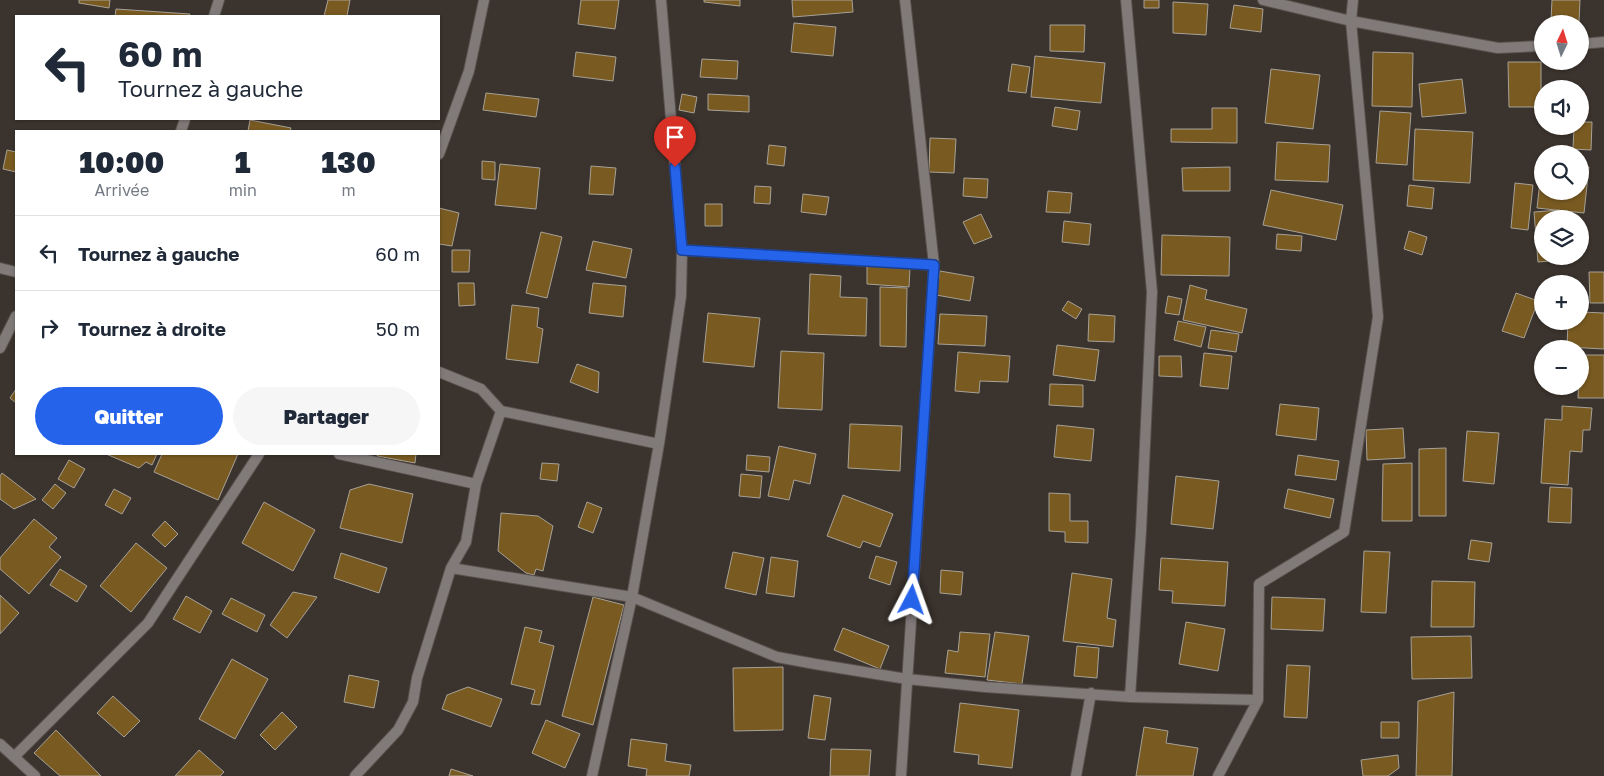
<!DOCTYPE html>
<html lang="fr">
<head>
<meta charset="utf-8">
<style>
	:root { --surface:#fff; --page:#f6f6f7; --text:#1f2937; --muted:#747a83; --line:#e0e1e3; --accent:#2563eb }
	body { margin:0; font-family:"Golos Text",sans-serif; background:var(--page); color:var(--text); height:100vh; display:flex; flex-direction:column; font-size:19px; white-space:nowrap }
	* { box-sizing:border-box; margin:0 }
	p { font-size:16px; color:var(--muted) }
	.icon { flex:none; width:28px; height:28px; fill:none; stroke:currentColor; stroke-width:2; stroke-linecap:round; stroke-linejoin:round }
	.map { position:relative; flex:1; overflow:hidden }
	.panel { position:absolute; left:15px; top:130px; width:425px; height:325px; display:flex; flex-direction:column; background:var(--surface); border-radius:0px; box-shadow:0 1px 4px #0004 }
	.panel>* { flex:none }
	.banner { position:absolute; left:15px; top:15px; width:425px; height:105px; border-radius:0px; box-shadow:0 1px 4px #0004; background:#fff; color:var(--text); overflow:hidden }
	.needle { width:32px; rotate:4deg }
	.buttons { position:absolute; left:1534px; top:15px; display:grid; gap:10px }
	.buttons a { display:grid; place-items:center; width:55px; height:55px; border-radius:50%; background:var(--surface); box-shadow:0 1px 4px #0004; font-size:25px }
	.pin { position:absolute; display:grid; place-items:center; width:42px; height:42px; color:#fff; margin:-51px -21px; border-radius:50% 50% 50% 0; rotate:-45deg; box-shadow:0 0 5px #0007 }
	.pin .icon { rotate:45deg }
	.me { position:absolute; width:55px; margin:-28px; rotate:4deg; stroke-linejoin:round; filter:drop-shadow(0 0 4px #0008) }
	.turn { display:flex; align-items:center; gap:18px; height:105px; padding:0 20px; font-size:22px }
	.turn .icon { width:65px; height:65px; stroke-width:2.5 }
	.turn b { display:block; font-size:35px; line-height:42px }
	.eta { display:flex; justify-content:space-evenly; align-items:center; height:85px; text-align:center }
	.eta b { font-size:30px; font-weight:800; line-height:35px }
	.primary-button { display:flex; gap:10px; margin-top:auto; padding:10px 20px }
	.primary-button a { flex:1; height:58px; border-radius:30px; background:var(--accent); color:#fff; font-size:20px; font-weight:800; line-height:58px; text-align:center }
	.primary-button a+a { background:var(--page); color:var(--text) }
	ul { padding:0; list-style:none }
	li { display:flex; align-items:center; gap:15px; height:75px; padding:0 20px; border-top:1px solid var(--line) }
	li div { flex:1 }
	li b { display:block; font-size:19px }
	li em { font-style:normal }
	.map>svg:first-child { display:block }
	.building { fill:#795a21; stroke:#a7a197 }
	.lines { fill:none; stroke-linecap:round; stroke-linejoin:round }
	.service-casing { stroke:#59514c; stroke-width:12 }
	.service { stroke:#807a79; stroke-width:10 }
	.route-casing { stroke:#184099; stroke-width:12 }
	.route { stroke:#2563eb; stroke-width:9 }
</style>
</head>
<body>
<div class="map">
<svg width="1604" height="776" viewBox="0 0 1604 776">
	<rect width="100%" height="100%" fill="#3b332d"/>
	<path class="building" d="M79,0H110L109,8L79,3Z
		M328,0H350L347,16H324Z
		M581,0H619L615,29L578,24Z
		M704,0H740V6L704,2Z
		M792,0H852L853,12L793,17Z
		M1144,0H1159V8H1144Z
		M1552,0H1580L1579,22L1551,20Z
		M1173,2L1208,4L1206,35L1173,33Z
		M1234,5L1263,9L1261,32L1230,28Z
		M116,9L190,14L189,16H115Z
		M794,23L836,27L833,56L791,52Z
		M1050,25H1085L1084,52L1050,51Z
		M576,52L616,57L613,81L573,76Z
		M1373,52L1413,53L1412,107L1372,106Z
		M1035,56L1105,63L1101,103L1031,97Z
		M702,59L738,61L737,79L700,77Z
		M1508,62H1541V107H1509Z
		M1012,64L1030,67L1026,93L1008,91Z
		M1271,69L1320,75L1313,129L1265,123Z
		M1462,79L1466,113L1422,117L1419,84Z
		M486,93L539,99L536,117L483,110Z
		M682,94L697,97L694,113L679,110Z
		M708,94L749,96V112L708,110Z
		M1055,107L1080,111L1077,130L1052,126Z
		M1212,108H1237V143L1171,142V129H1212Z
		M1380,111L1411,113L1407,165L1376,163Z
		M250,120L291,128L290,131H248Z
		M1580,122H1592L1591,150L1573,149L1574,126H1580Z
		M1415,129L1473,132L1470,183L1413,180Z
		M930,138L956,139L954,173L929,172Z
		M1277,142L1330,145L1328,182L1275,180Z
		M769,145L786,147L784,166L767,164Z
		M7,150L16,152V172L3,169Z
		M482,161L495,162V180L482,179Z
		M1542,163V191H1580V167H1589L1584,213L1537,208Z
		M500,164L540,168L536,209L495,205Z
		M591,166L616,168L613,195L589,194Z
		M1230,167V191H1183L1182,168Z
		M964,178L988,179L987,198L963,196Z
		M1515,183L1533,185L1528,230L1511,228Z
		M1409,185L1434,188L1432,209L1407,206Z
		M755,186L771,187L770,204L754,203Z
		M1271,190L1343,205L1336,240L1263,225Z
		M1048,191L1072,193L1070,213L1046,212Z
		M803,194L829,197L826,215L801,212Z
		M705,204H722V226H705Z
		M439,208L459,213L452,246L439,244Z
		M1560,210V219H1542V256H1563V260L1538,262L1534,212Z
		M981,214L992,237L974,244L963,222Z
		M1064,221L1091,224L1089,245L1062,242Z
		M1409,231L1427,237L1422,255L1404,249Z
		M541,232L562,237L547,298L526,293Z
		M1277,234L1302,236L1301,251L1276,249Z
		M1162,235L1230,237L1229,276L1161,275Z
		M593,241L632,249L626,278L586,270Z
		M452,250H470L469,272H452Z
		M867,266L910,268L909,287L867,284Z
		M940,271L974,277L970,301L936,295Z
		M1589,272H1604V303H1590Z
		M810,274L841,276L840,297L867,298L866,336L808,334Z
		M458,283H474L475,305L459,306Z
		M593,283L626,286L623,317L589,313Z
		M1190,285L1207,290L1205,299L1247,309L1242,333L1183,320Z
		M880,287L907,288L906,347L880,346Z
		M1516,293L1538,301L1524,338L1502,331Z
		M1168,296L1182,299L1179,315L1165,313Z
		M1068,301L1082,309L1076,319L1062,310Z
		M512,305L539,308L537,327L543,329L538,363L506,359Z
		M1580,312L1604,313V349L1567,347L1568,321H1580Z
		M708,313L760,318L754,367L703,362Z
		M940,314L987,316L985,346L938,344Z
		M1089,314L1115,316L1114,342L1088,341Z
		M1178,321L1206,327L1201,347L1174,340Z
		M1211,330L1239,334L1236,352L1208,348Z
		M1057,345L1099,350L1095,381L1053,375Z
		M781,351L824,353L822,410L778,408Z
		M958,352L1010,356L1008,382L980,381L979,393L955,391Z
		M1204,353L1232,356L1228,389L1200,386Z
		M1580,355H1604V398H1578Z
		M1159,356H1181L1182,377L1159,376Z
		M577,364L599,372L598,393L570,382Z
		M1050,384L1083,385V407L1049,405Z
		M16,389V403L10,398Z
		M1280,404L1319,408L1316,440L1276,435Z
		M1562,406L1592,408L1590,430H1583L1582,452L1570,451L1568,485L1541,483L1545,419L1562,420Z
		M850,424L902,426L900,471L848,468Z
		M1057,425L1094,429L1091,461L1054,457Z
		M1403,428L1405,458L1367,460L1366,430Z
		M1467,431L1499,433L1494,484L1463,481Z
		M779,446L816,454L810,484L794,480L789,500L768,496Z
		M1446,448V516H1419V449Z
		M106,454H157L152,465L146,462L139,468Z
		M162,454H238L218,500L154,472Z
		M378,454H416L415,463L377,456Z
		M747,455L770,457L769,472L746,470Z
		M1298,455L1339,461L1336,480L1295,475Z
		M69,460L85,469L74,488L58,479Z
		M542,463L559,464L557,481L540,479Z
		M1412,463V521H1382L1383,464Z
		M2,473L36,499L14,509L0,499V476Z
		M741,474L762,476L760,498L739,496Z
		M1176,476L1219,481L1213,529L1171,524Z
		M55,484L66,493L53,509L42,500Z
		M369,484L413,494L402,543L340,528L350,490Z
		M1550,487L1572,488L1571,523L1548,522Z
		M114,489L131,498L122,514L105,505Z
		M1288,489L1334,499L1330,518L1284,508Z
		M1049,493L1070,494V521H1088V543L1065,542V532L1049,531Z
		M843,495L893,514L880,547L863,541L860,548L827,536Z
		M264,502L315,530L293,571L242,543Z
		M587,502L602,508L593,533L578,527Z
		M501,513L538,516L553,526L543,571L536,569L534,575L526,573L498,551Z
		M34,519L57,538L49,547L61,557L29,594L0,569V558Z
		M165,521L178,534L165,547L152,535Z
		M1471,540L1492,543L1489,562L1468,559Z
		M136,543L167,568L131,612L100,586Z
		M1364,551L1390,552L1386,613L1361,612Z
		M733,552L764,558L756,595L725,588Z
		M341,553L387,568L379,593L334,578Z
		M876,556L897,562L890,585L869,578Z
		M771,557L798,561L794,597L766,593Z
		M1161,558L1228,562L1225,606L1172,603L1173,591L1159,590Z
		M60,569L87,586L77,602L50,585Z
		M941,570L963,572L961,595L940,593Z
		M1072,573L1112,579L1107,618L1116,620L1113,647L1063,641Z
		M1432,581L1475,582L1474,627H1431Z
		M293,592L317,597L287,638L270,625Z
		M0,595L19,613L0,634Z
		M186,596L212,611L200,633L173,619Z
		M593,597L624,605L593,725L562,716Z
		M1272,597L1325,599L1323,631L1271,629Z
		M231,598L265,615L257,632L222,614Z
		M1186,622L1225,629L1218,671L1179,664Z
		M525,627L542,631L539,642L554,646L540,705L531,704L535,690L511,684Z
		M843,628L889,646L880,669L834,650Z
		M960,632L990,634L985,677L945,673L948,650L958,652Z
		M995,632L1029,636L1022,684L987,680Z
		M1471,636L1472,678L1412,679L1411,637Z
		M1077,646L1099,648L1097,678L1074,676Z
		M232,659L268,679L235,739L199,719Z
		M1287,665L1310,666L1307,718L1284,717Z
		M783,667V730L734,731L733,668Z
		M349,675L379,681L374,708L344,702Z
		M468,687L502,699L491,727L442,709L447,695Z
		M1454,692L1452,776H1416L1418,701Z
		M814,695L831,698L825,740L808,738Z
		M113,696L140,721L124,737L97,713Z
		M960,703L1019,710L1012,768L978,764L979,755L954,752Z
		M282,712L297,727L275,750L260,735Z
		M546,720L580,734L565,768L532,753Z
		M1381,722H1399V738H1381Z
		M1144,727L1168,731L1166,743L1198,748L1193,776H1136Z
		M56,730L101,776H60L34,753Z
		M631,739L667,744L665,761L691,765L689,776H646L647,769L628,766Z
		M831,749L871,750L869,776H830Z
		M199,750L224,772L220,776H175Z
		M1398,755L1399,768L1388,776H1363L1361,760Z
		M451,769L473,776H449Z"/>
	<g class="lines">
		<g class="service-casing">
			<path id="service" d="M1126,0L1152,292L1141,531L1130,697
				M1263,0L1351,21L1498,48L1542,46
				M214,16L219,0
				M1580,44L1604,42
				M181,131L185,119
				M439,154L469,71L484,0
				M682,250L934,265
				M0,268L16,272
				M0,348L16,316
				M501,411L659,444
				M339,454L476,484
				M451,568L632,597L777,657L815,664L907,679L985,687L1130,697L1258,700
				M0,744L35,776
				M14,757L148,623L259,454
				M355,776L398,730L413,702L417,678L451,568L466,542L476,484L501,411L481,389L439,372
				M592,776L632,597L659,444L681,296L682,250L661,0
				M901,776L934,265L905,0
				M1076,776L1091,693
				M1218,776L1258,700L1259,584L1344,532L1378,317L1351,21L1353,0"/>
		</g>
		<use href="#service" class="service"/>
	</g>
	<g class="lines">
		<g class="route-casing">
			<path id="route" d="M675,167L682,250L934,265L912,600"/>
		</g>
		<use href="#route" class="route"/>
	</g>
</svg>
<div class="buttons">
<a><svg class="needle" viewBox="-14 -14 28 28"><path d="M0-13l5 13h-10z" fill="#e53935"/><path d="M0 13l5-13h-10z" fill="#747a83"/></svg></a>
<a><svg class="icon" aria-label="sound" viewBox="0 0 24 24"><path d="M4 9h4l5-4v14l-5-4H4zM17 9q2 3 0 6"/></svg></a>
<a><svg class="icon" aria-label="search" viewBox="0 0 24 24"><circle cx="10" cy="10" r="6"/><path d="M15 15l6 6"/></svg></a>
<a><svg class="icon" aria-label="layers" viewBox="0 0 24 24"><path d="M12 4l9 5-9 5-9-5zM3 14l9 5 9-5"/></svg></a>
<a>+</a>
<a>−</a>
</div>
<div class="pin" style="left:675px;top:167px;background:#d93025"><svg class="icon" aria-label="arrive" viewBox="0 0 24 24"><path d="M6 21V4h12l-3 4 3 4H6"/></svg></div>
<svg class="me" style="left:912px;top:600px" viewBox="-20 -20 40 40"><path d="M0-17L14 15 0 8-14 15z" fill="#2563eb" stroke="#fff" stroke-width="4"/></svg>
<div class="banner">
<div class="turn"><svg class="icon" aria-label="left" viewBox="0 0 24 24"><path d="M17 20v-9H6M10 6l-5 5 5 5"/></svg><div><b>60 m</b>Tournez à gauche</div></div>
</div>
<section class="panel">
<div class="eta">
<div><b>10:00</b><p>Arrivée</p></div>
<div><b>1</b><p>min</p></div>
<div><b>130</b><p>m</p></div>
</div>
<ul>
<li><svg class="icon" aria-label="left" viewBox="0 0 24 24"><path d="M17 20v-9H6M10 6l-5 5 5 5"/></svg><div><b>Tournez à gauche</b></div><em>60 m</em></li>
<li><svg class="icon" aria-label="right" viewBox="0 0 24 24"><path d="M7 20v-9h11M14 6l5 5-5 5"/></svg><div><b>Tournez à droite</b></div><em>50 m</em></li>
</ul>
<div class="primary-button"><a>Quitter</a><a>Partager</a></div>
</section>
</div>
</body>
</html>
